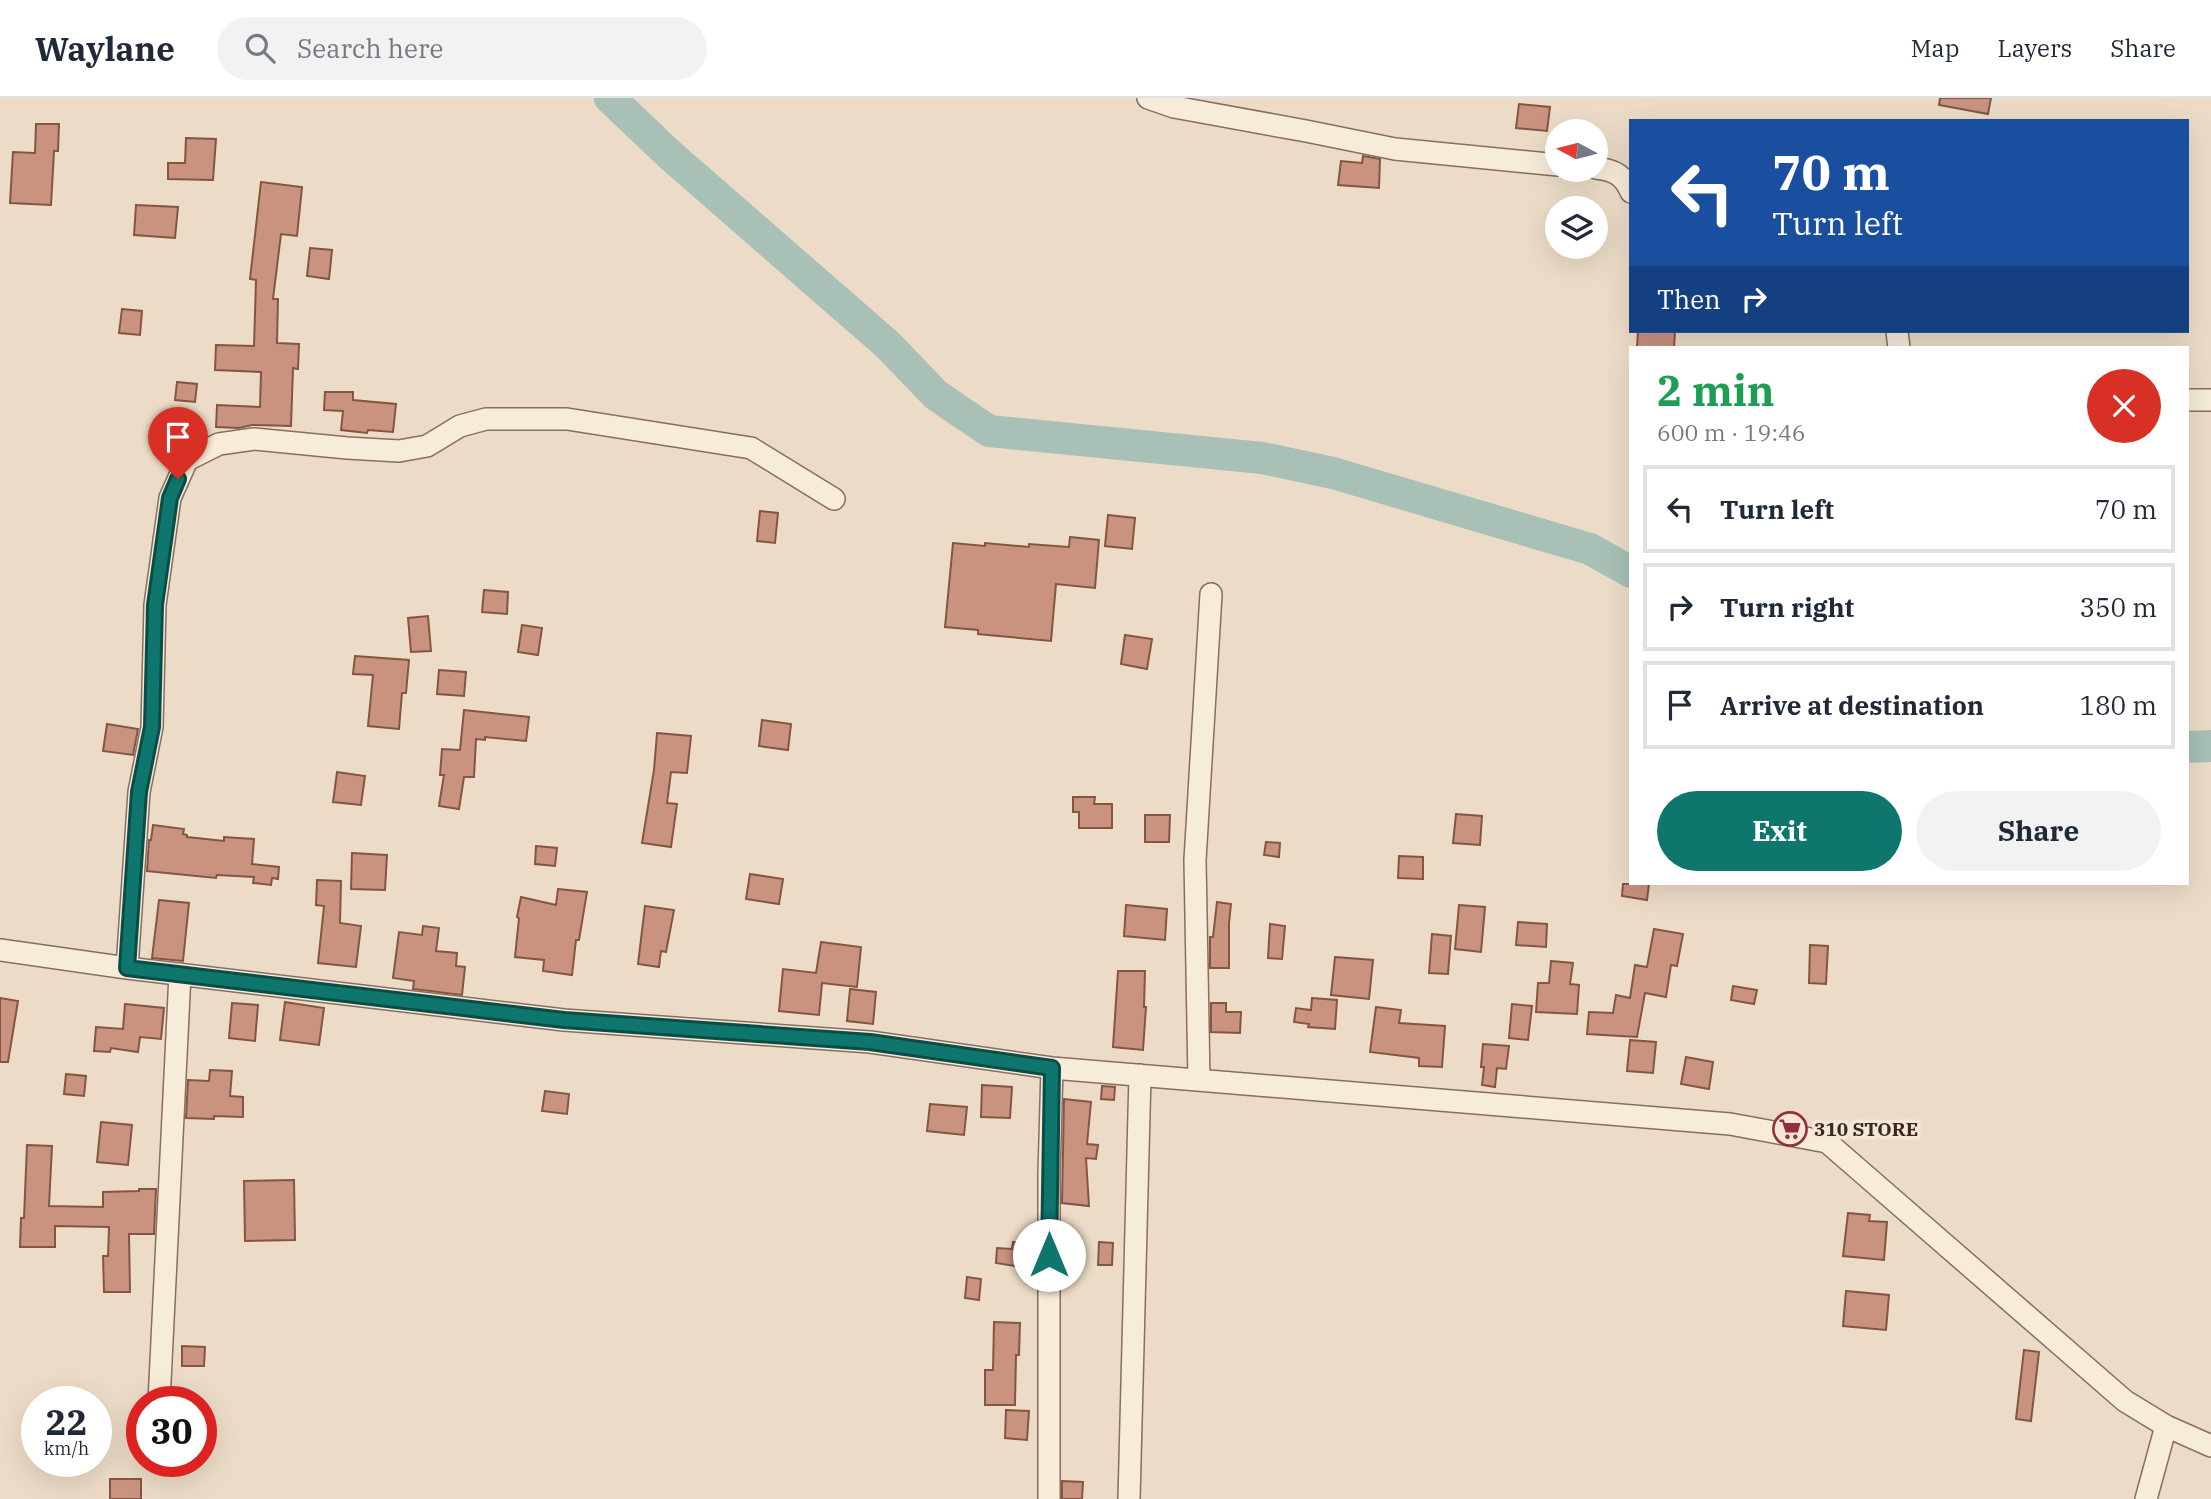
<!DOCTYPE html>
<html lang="en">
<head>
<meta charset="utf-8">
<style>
	:root { --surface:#fff; --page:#f2f2f3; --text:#1f2937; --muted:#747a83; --line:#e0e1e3; --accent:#0f766e }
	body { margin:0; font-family:"IBM Plex Serif",serif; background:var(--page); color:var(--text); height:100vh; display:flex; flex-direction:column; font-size:26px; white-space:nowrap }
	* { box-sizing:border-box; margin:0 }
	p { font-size:23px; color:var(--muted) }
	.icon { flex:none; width:38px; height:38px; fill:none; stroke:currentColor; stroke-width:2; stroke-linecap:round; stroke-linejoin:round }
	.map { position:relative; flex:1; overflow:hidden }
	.drawer { position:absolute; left:1629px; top:248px; width:560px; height:539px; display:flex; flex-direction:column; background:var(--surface); border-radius:0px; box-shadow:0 7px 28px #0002 }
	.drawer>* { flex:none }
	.hud { position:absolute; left:1629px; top:21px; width:560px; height:214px; border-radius:0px; box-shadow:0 7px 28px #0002; background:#1a4fa0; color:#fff; overflow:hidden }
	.needle { width:46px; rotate:277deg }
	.controls { position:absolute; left:1545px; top:21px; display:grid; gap:14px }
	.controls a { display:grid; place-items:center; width:63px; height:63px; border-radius:50%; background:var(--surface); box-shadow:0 7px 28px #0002; font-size:35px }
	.speed { position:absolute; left:21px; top:1288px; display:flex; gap:14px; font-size:35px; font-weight:700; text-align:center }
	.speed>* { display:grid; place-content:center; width:91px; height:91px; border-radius:50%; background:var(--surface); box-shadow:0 7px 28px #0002; line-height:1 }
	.speed small { font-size:18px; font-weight:400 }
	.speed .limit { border:10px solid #d22; background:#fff; color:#111 }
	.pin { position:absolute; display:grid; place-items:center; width:60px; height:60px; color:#fff; margin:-72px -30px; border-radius:50% 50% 50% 0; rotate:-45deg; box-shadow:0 0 7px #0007 }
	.pin .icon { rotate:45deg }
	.me { position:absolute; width:77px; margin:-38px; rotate:0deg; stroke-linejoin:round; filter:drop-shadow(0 0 5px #0008) }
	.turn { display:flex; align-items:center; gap:24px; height:147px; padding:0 28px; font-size:32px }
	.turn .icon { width:91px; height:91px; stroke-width:2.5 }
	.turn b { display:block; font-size:49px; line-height:60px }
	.then { display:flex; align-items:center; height:66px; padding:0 28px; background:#0003; gap:14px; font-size:26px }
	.round { display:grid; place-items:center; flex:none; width:74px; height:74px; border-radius:37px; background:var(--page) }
	.overview { display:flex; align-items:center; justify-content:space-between; height:119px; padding:0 28px }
	h1 { font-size:42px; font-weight:700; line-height:52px; color:#1e9e55 }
	.cta { display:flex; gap:14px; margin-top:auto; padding:14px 28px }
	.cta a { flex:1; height:80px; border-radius:42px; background:var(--accent); color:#fff; font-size:28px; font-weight:700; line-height:80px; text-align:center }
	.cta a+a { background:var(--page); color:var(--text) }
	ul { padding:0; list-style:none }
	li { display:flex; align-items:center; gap:21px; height:88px; margin:0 14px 10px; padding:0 14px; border:4px solid var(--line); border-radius:0px }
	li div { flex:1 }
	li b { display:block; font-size:26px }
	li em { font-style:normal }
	header { display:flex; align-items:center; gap:42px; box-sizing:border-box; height:98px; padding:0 35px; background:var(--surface); border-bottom:2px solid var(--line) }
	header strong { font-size:33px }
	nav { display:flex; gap:38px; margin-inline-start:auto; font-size:24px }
	.search { width:490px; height:63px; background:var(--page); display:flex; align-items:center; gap:18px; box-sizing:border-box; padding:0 24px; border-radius:38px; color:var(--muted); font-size:26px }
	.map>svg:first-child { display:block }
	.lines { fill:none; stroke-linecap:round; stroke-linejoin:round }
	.river { stroke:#a8c0b6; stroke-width:32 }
	.building { fill:#c9937f; stroke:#855544; stroke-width:2 }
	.minor-casing { stroke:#876e5d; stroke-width:24 }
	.minor { stroke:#f7ebda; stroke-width:21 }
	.route-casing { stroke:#0a4d48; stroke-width:18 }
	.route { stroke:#0f766e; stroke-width:12 }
	.labels { text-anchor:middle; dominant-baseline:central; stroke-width:7; stroke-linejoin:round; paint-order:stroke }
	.poi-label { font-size:19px; font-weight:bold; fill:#382820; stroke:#f4e7d6; text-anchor:start }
</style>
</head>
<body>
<header>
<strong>Waylane</strong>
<div class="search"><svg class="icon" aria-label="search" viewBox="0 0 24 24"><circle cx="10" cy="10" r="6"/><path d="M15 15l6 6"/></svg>Search here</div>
<nav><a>Map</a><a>Layers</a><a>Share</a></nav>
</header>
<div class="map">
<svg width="2211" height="1401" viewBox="0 0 2211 1401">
	<rect width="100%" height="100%" fill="#ecdcc7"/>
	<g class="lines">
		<path class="river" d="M610,0L670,57L888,247L936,297L989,333L1262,360L1333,375L1590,451L1631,474
			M2188,649L2211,648"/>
	</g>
	<path class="building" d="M1940,0H1991L1988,16L1939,7Z
		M1519,6L1550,9L1547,33L1516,30Z
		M36,26H59L58,53H54L51,107L10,105L13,54L35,55Z
		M186,40L216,41L213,82L168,81V65H185Z
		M1363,58L1380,61L1379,90L1338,87L1341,63L1362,65Z
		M261,84L302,89L297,138L281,136L273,201H278L277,245L299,246L298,271L293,270L291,328L252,327L239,330L216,329L217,307L260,309L261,274L215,272L216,247L254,248L256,182L250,181Z
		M136,107L178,109L175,140L134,137Z
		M310,150L332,152L329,181L307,178Z
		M122,211L142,213L140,237L119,235Z
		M1638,233H1675L1674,250H1637Z
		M177,284L197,286L195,304L175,302Z
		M325,294H353V302L396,306L393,334L368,332L367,335L341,332L343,313L324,312Z
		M760,413L778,415L775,445L757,443Z
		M1108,417L1135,420L1132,451L1105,448Z
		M1070,439L1099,442L1095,490L1056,486L1051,543L978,536V532L945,529L953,445L985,448V445L1029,449V446L1069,449Z
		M484,492L508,494L507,516L482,514Z
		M428,518L431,553L411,554L408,520Z
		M522,527L542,530L538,557L518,554Z
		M1125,537L1152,541L1147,571L1121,566Z
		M355,558L409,562L406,595H402L399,631L368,628L373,577L353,576Z
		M439,572L466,574L464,598L437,596Z
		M464,612L529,619L526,643L485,639V642L476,641L474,679H464L459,711L439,708L444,677H440L442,651L460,652Z
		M762,622L791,626L788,652L759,648Z
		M107,626L138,631L133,657L103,653Z
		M657,635L691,638L687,675L671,674L667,705L677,706L671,749L642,745L654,672Z
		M337,674L365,678L361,707L333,704Z
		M1073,699H1095L1094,706H1112V730H1079V714H1073Z
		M1456,716L1482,718L1480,747L1453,745Z
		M1145,717H1170L1169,744H1145Z
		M153,727L184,731L183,736L187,737V739L224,743V739L254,741L252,766L279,769L278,781L272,780L271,787L253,785L254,779L217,777L216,780L147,773L149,742H151Z
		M1266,744L1280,745L1279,759L1264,757Z
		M536,748L557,750L555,768L535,766Z
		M352,755L387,757L385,792L351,791Z
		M1399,758L1423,759V781L1398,780Z
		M750,776L783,781L779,806L746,801Z
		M317,782L341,783L340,825L361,828L356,869L318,865L324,808L316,807Z
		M1623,786H1649L1647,802L1622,798Z
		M558,791L587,794L579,842H576L572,877L543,873L544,862L515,859L519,820L517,819L521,799L556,807Z
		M159,802L189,805L183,863L152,860Z
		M1217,804L1231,806L1229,825V870H1210V839H1213Z
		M1126,807L1167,811L1165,842L1124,838Z
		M1459,807L1485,809L1481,854L1455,851Z
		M645,808L674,812L666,854L661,853L659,869L638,866Z
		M1518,824L1547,826L1546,849L1516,847Z
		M1270,826L1285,828L1282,861L1268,860Z
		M423,828L439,830L436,853L457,855L456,868L465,869L462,897L413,891L414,883L393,880L399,834L422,837Z
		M1654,831L1683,836L1677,868L1671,867L1666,899L1645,895L1637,939L1587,936L1589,914L1613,915L1616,897L1630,900L1635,867L1647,869Z
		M1432,836L1451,838L1448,876L1429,875Z
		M821,844L861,849L857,889L822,885L819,917L779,913L783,871L816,875Z
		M1810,847L1828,848L1826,886L1809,885Z
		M1335,859L1373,862L1369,901L1331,897Z
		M1551,863L1573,865L1570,886L1579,887L1577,916L1536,914L1538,885H1549Z
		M1118,873H1145L1144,909H1146L1143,952L1113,949Z
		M1733,888L1757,892L1754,906L1731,902Z
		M850,891L876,894L873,926L847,923Z
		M0,900L18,903L8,964H0Z
		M1312,900L1337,902L1335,931L1308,929L1309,926L1294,924L1296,910L1311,912Z
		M285,904L324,910L319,947L280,942Z
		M232,905L258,907L255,943L229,940Z
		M1211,905H1226V914H1241L1240,935L1211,934Z
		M125,906L164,910L161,941L140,939L138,954L111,950L110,954L94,953L96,929L123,931Z
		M1512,906L1532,908L1528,942L1509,940Z
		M1376,909L1401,912L1399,925L1445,928L1442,969L1419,968V960L1370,954Z
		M1630,942L1656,944L1653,975L1627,973Z
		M1483,946L1509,948L1506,971L1497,970L1495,989L1482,987L1484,969H1481Z
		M1686,959L1713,964L1709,991L1681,986Z
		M210,972L232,973L230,998L243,999V1019L214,1018V1021L186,1020L188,982L209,983Z
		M66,976L86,978L84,998L64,996Z
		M982,987L1012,989L1010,1020L981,1019Z
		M1102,988L1115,989L1114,1002L1101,1001Z
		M545,993L569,996L567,1016L542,1013Z
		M1064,1001L1091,1004L1087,1046L1098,1047L1096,1061L1086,1060L1089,1108L1062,1105Z
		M930,1006L967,1009L964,1037L927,1033Z
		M101,1024L132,1027L128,1067L97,1064Z
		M27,1047L52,1048L49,1108L103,1109V1094L139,1093V1091H156L154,1136H129L130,1194H104L103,1158H108L109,1129L55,1128V1149H20L21,1120H24Z
		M294,1082L295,1142L245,1143L244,1083Z
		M1848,1115L1870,1117L1869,1123L1887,1124L1884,1162L1843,1158Z
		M1013,1144L1032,1146L1028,1170L996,1165L997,1150L1012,1151Z
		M1099,1144L1113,1145L1112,1167H1098Z
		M967,1179L981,1181L979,1202L965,1200Z
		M1846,1193L1889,1197L1886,1232L1843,1228Z
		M994,1224L1020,1225L1019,1257H1016L1015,1307H985V1272H993Z
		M182,1248L205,1249L204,1268H182Z
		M2024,1252L2039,1254L2031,1323L2016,1321Z
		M1006,1312L1029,1313L1027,1342L1005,1340Z
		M110,1381H141V1401H110Z
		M1062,1383L1083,1384L1082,1401H1062Z"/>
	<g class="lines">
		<g class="minor-casing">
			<path id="minor" d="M1148,0L1174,9L1306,33L1395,51L1558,67
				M1596,70C1614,72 1624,77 1631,94
				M1897,233L1899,250
				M2188,302H2211
				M0,852L127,870L564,922L870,944L1052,970L1730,1026L1827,1044L2125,1303L2166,1328L2211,1348
				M127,870L139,694L152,629L155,507L170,400L187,362L219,346L254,341L347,350L399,353L427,348L460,328L486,321H567L751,350L834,401
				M1199,982L1195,762L1211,496
				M159,1304L180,876
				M1049,1401V1076L1052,970
				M1129,1401L1140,977
				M2146,1401L2166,1328"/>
		</g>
		<use href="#minor" class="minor"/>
	</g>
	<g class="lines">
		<g class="route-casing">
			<path id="route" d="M178,381L170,400L155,507L152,629L139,694L127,870L564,922L870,944L1052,970L1049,1157"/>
		</g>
		<use href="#route" class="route"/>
	</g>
	<defs>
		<g id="supermarket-ring" transform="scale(1.75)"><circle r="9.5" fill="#f4e7d6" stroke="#93303f" stroke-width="1.5"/><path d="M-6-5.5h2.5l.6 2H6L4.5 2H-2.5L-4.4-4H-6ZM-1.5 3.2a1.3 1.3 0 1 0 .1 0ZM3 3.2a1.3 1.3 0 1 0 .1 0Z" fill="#93303f"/></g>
	</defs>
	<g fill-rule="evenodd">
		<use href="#supermarket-ring" x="1790" y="1031"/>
	</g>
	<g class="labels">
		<g class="poi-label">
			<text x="1814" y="1031">310 STORE</text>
		</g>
	</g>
</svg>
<div class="controls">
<a><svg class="needle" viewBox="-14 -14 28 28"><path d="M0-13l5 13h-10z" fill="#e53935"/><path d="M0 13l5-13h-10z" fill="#747a83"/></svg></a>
<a><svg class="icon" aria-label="layers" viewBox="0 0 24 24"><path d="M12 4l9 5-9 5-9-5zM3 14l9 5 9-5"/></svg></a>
</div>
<div class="speed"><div>22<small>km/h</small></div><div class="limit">30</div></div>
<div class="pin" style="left:178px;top:381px;background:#d93025"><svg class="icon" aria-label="arrive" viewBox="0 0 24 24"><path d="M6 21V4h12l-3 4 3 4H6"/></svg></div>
<svg class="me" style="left:1049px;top:1157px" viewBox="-20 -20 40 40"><circle r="19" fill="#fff"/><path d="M0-13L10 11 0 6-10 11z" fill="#0f766e"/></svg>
<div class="hud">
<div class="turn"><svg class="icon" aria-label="left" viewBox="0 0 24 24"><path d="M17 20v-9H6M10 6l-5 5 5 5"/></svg><div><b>70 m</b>Turn left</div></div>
<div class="then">Then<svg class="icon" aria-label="right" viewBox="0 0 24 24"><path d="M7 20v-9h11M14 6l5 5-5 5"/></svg></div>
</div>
<section class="drawer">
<div class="overview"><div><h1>2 min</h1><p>600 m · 19:46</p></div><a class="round" style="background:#d93025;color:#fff"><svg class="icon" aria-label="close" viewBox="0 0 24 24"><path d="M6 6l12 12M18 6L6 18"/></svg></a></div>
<ul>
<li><svg class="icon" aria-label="left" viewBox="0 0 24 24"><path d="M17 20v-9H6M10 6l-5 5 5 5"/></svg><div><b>Turn left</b></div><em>70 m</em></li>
<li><svg class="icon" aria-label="right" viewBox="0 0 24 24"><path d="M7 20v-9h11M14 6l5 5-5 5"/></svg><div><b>Turn right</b></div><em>350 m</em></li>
<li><svg class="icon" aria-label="arrive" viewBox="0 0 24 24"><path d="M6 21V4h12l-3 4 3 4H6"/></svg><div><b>Arrive at destination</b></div><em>180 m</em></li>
</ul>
<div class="cta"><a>Exit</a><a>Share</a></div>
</section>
</div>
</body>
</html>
